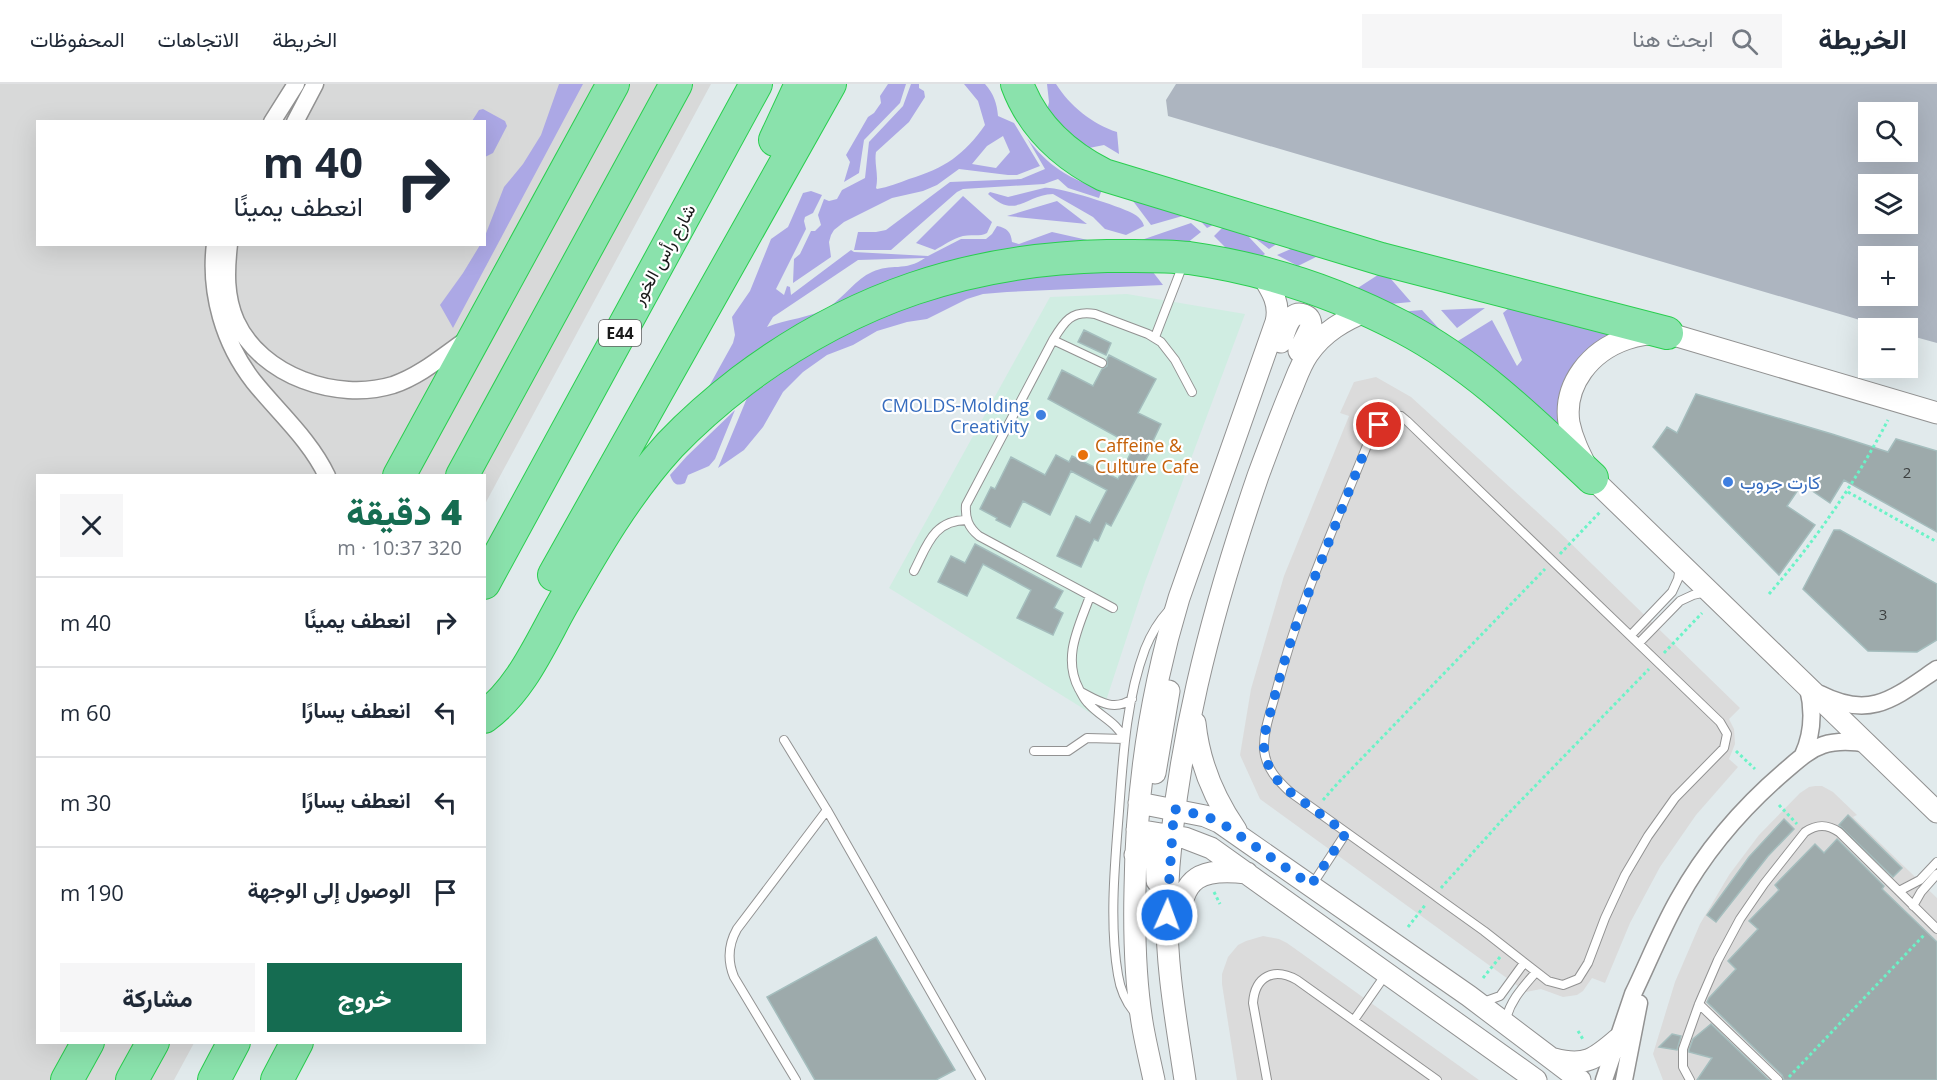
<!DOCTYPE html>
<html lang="ar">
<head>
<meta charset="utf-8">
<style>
	:root { --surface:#fff; --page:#f6f6f7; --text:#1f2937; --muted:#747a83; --line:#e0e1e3; --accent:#156c51 }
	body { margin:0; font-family:"Open Sans",Vazirmatn,sans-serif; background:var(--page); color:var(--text); direction:rtl; height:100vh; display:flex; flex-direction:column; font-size:22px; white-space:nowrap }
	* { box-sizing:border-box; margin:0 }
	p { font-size:20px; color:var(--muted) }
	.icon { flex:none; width:33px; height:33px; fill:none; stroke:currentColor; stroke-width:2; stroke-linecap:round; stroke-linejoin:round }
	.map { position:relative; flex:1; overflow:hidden; direction:ltr }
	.side { position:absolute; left:36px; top:390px; width:450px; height:570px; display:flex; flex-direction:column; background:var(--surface); border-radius:0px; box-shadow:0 6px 24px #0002; direction:rtl }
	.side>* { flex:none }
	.guide { position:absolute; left:36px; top:36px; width:450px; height:126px; border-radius:0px; box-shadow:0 6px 24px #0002; direction:rtl; background:#fff; color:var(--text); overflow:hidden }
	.fabs { position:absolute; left:1858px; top:18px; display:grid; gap:12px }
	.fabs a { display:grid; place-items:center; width:60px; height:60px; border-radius:0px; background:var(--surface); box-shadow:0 6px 24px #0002; font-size:30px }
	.pin { position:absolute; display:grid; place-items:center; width:51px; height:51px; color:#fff; margin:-26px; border:3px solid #fff; border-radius:50%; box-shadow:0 2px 6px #0007 }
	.me { position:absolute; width:66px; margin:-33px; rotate:2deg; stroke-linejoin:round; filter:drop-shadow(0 0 4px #0008) }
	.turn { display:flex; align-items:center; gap:21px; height:126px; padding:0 24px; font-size:27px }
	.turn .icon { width:78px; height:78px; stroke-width:2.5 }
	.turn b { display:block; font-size:42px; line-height:51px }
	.round { display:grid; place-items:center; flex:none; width:63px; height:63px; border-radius:0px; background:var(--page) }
	.overview { display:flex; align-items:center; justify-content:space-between; height:102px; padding:0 24px }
	h1 { font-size:36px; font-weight:800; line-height:45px; color:var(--accent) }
	.primary-button { display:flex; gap:12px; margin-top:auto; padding:12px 24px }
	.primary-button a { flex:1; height:69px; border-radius:0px; background:var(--accent); color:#fff; font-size:24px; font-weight:800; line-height:69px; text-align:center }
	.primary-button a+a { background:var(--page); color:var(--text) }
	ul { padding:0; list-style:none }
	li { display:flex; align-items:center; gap:18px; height:90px; padding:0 24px; border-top:2px solid var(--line) }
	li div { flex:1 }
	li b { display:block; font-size:22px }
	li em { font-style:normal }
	header { display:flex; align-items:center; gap:36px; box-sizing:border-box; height:84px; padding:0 30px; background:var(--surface); border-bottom:2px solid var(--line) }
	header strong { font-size:28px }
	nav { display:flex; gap:33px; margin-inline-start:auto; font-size:21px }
	.search { width:420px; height:54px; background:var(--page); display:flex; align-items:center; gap:15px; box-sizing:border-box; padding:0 21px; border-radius:0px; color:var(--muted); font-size:22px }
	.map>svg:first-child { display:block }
	.residential { fill:#d8d9d9; fill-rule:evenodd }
	.commercial { fill:#d0ede2 }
	.construction { fill:#adb5c0; fill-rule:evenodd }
	.grass { fill:#aca8e5; fill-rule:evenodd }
	.parking { fill:#dbdbdb }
	.building { fill:#9daaab; stroke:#a4bdbd; stroke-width:1.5 }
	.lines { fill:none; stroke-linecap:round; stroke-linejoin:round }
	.service-casing { stroke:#929292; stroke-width:10 }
	.minor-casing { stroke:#929292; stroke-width:19 }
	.tertiary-casing { stroke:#929292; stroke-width:23 }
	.motorway-casing { stroke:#2ace4f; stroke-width:34 }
	.path { stroke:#6bf3c7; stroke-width:3; stroke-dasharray:3 3; stroke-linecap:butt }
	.service { stroke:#fff; stroke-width:8 }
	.minor { stroke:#fff; stroke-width:16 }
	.tertiary { stroke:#fff; stroke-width:21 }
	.motorway { stroke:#8ae2ac; stroke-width:32 }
	.route { stroke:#1a73e8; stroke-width:10; stroke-dasharray:0 18 }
	.shop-dot { fill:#3f7fe0; stroke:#fff; stroke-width:2 }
	.food-dot { fill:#e8710a; stroke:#fff; stroke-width:2 }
	.labels { text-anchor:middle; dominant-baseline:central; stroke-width:4.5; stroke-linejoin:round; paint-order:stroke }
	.number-label { font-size:15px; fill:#3c3f3f }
	.shield { fill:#fff; stroke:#5f5f5f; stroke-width:1.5 }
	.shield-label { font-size:16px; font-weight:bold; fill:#1b1b1b }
	.street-label { font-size:18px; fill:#1b1b1b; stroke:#fff }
	.shop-label { font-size:18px; fill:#366cbe; stroke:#fff; text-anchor:end }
	.food-label { font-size:18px; fill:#c56008; stroke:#fff; text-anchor:start }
</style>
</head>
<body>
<header>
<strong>الخريطة</strong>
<div class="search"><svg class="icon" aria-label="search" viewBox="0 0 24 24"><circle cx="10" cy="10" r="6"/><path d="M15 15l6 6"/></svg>ابحث هنا</div>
<nav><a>الخريطة</a><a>الاتجاهات</a><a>المحفوظات</a></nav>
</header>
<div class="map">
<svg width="1937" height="996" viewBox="0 0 1937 996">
	<rect width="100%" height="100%" fill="#e1eaec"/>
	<path class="residential" d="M0,0H711L485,420L484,392H38V958L194,959L174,996H0ZM38,38H484V160H38Z"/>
	<path class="commercial" d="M1127,210L1245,230L1145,498L1100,635L889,504L1050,213Z"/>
	<path class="construction" d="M1176,0H1937V259L1908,251V244H1887L1168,32L1166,16ZM1869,28H1908V68H1869ZM1869,100H1908V140H1869ZM1869,172H1908V212H1869Z"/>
	<path class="grass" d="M559,0H583L453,244L440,221L463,189L480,161L484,160L485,152L504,103L523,80L541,51Z
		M888,0H906L900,19L864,56L859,89L844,98L850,78L846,71L868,33L874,29L881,19L880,12Z
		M911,0H919V4L924,7L925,13L909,38L876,68C874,80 879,90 876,104L877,105C888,103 899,99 909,95C945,84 964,71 985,41L978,17L964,0H985C994,10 997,20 998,32L1014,39L1040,82L1017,91H1008L959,85L937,101L923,107L892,114L844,138L834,146L831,151L829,158L831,173L793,199L794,175L800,170L811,147H815L821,141L818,131L824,115L829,117L837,115L842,106L865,94L869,58L903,22ZM1003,52L1010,68L996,84L972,80L987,62Z
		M1047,0H1056C1070,22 1092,40 1117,48L1119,70L1104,61L1084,65L1047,27L1049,18Z
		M483,25L505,37L507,42L493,69L485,73L484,38L472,37L479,26Z
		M1027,54C1047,81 1070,96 1102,105L1099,114L1068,104L1058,95L1044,100L963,105L957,108L891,166H854L858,148H876L886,146L950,98L1021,95L1045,85Z
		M1044,104C1057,102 1118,122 1132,129C1138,132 1143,137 1144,142L1126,151L1105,145L1093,133L1053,110C1025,111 1016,136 988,110L990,108L1008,113Z
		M811,107L822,111L813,129L805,133L804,137L806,145L776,205L784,211L787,202L790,203L791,211L851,166L854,168L928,172L961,155H986L992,150L997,142C1007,144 1011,148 1012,158L1019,160L1052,148L1092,157L1122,159L987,175L702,315L733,259L735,251L732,233L750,207L771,155L788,143L803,109ZM925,174C905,188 891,179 872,188C856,195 844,213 829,223C810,234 787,235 767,243L773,233L858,176Z
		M963,112L992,138L987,149C980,153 971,150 963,152C952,155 944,161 935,166L916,159Z
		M1130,113L1223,136L1283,156L1269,165L1251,151L1249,153L1265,170L1252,178L1228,166L1214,152L1225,141L1223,136L1207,144L1193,129L1151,141Z
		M1057,117L1087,140L1007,132Z
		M1191,139L1201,148L1177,167L1124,162Z
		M1300,161L1320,171L1298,182L1277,171Z
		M1149,183L1163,201L1007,208L983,210L967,215L927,235L907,238L877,247L853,261L827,271L803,288L783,308L763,343L744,366L718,384L747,314L779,291L778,281L814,259L985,194Z
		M1384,187L1411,218L1379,221L1350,209Z
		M1515,219L1628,247L1596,264L1565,349L1388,229L1422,226L1453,260L1492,236L1517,282L1522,276L1503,229Z
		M1485,224L1457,244L1441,226Z
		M735,326L715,375L709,382L688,391L685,399C676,403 673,399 670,391L687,372Z"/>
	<path class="parking" d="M1376,293L1411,313L1557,446L1740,624L1729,635L1734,645L1735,660L1729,675L1738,683L1696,731L1660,783L1630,839L1605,899L1592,894L1583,907L1577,911L1563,913L1541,905L1526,908L1260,715L1240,671L1251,605L1284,492L1349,332L1340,329L1354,298Z
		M1815,702H1822L1833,708L1857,731L1853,733L1937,814V996H1663L1653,970L1675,898L1700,840L1729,791L1759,751L1800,709L1809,703Z
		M1263,852L1279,855L1287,859L1479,996H1237L1222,900V890L1228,873L1238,861L1246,857Z"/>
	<path class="building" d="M1084,246L1111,259L1106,271L1078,258Z
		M1109,271L1156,295L1138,329L1161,340L1153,357L1155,358L1111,442L1106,439L1098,457L1094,455L1081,483L1057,472L1076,432L1090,439L1107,406L1071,387L1050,431L1023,417L1010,443L996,436L997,434L980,425L991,403L995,405L1011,373L1045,391L1056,371L1069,378L1072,372L1118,395L1134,362L1048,315L1062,286L1093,302L1102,285L1107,282V275Z
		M1696,310L1832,350L1888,368L1896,355L1937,367V448L1844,396L1830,419L1802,400L1787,422L1815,441L1779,491L1653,363L1667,343L1677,349Z
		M1834,446H1840L1937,500V556L1917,568L1868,567L1803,505Z
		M975,460L1063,507L1054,524L1063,529L1053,551L1017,534L1031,506L983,480L967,512L938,498L951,472L965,479Z
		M1848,731L1902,784L1893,793L1839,741Z
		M1784,735L1794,745L1768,772L1716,838L1707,831L1749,773Z
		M1837,755L1884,802L1882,805L1937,858V996H1784L1782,991L1707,918L1709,914L1736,885L1728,877L1758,845L1749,837L1779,806L1775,801L1815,760L1824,769Z
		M876,853L955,986L936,996H815L767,913Z
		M1711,940L1769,996H1697L1712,974L1689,968V966L1693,955Z
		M1672,950L1681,952L1677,966L1659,963Z"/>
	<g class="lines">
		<g class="service-casing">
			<path id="service" d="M1155,253L1184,178
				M1053,256L1102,279
				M1392,331L1401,332L1407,337L1720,638L1727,650L1724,664L1675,714L1648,752L1625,791L1605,834L1588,879L1578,895L1563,901L1548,897L1484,847L1290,708C1277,696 1266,684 1264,666C1263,647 1271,627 1276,608C1298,522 1335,441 1368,359L1384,334Z
				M914,487C927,462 933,436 967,436
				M1090,512C1079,543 1062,573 1079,605C1082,610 1084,616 1089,620C1101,633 1116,638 1125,655
				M1113,524L979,452C968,443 965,434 966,421L1053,256C1064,238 1071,226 1095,230L1148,250L1161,258L1175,276L1192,308
				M1631,551L1672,508L1678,495L1680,483
				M1639,559L1680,517L1693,511L1706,508
				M1081,608C1098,617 1114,628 1132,615
				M784,656L827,726L981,996
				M1034,667H1068L1087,654L1125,655
				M1312,801L1346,749
				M1899,807L1920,796L1937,778
				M1913,822L1921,808L1937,790
				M1483,918L1500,912L1524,879
				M1699,920L1778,996
				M1134,928C1126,918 1120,904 1118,891C1109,839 1115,778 1119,727C1123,673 1126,616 1145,565C1151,550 1159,537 1169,526
				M1354,936L1386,890
				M1505,939C1509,918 1522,904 1536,888
				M796,996L734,893C727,876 728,861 737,845L827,726
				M1267,996L1253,919C1255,892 1274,883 1297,896L1437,996
				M1690,996L1683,983V965L1699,920L1718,876L1740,835L1764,800L1805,748C1817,740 1827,740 1839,748L1937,845"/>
		</g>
		<g class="minor-casing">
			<path id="minor" d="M272,38L296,0
				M295,38L315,0
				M215,160C209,209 224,260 254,298C279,329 310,356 327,392
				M229,160C226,187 225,212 236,237C261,292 337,318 393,301C420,292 443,272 466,256
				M1820,610C1871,636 1894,614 1937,585
				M1803,671C1813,649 1814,628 1808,604
				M1604,996L1633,910C1648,879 1661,846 1678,816C1705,767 1743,723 1785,687C1797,677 1808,666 1823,661C1838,656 1852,657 1868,660
				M1624,996L1639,919"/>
		</g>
		<g class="tertiary-casing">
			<path id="tertiary" d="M1281,258C1285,248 1289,225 1304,231C1310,233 1311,237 1311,243L1299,267
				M1937,329L1667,249C1653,249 1640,250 1626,255C1591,267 1563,300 1569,339C1573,359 1583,376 1592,394L1937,728
				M1195,639C1199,678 1214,714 1236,746
				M1155,689L1169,607
				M1139,719L1205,732L1219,738L1469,912L1580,996
				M1137,746L1185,754L1211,764L1536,996
				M1135,771C1142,764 1149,761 1156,769L1157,797
				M1180,841C1180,791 1203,784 1247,789
				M1554,975C1585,983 1595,975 1618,955
				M1154,996C1150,977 1145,957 1142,938C1135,894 1134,850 1135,806C1136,706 1150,609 1179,514L1276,238C1281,218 1270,204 1260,188
				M1185,996C1176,936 1165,877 1167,816C1173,671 1211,529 1258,392C1268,365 1278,338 1289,311C1295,298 1299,283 1308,270C1323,248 1344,236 1369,226"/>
		</g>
		<g class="motorway-casing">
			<path id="motorway" d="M1017,0C1033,43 1064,71 1104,91L1381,175L1667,249
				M775,56L801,0
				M399,392L613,0
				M462,392L676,0
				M554,491L830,0
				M484,499L756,0
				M484,633C521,606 540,560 562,521C594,465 626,409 670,361C692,338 716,317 742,297C852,214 969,175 1107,172C1134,172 1162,171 1189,174C1266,185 1336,208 1404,244C1476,282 1533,339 1592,394
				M67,996L88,958
				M132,996L153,958
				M214,996L234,958
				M277,996L297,958"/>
		</g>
		<path class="path" d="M1848,408L1937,458
			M1560,470L1600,428
			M1769,510C1816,456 1855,399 1888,336
			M1664,569L1702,529
			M1736,667L1755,685
			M1323,716L1337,700L1545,485
			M1779,721L1797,740
			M1441,804L1503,735L1649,585
			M1214,808L1220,820
			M1408,843L1426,820
			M1483,894L1500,873
			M1578,947L1584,957
			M1789,993L1925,850"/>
		<use href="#service" class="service"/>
		<use href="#minor" class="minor"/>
		<use href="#tertiary" class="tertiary"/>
		<use href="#motorway" class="motorway"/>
	</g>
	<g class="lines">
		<path class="route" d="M1167,831L1174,725L1205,732L1220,738L1311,801L1346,749L1290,708L1278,697L1269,683L1264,668V652L1282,585L1297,538L1362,374L1379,341"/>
	</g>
	<g class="shop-dot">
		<circle cx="1041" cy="331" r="6"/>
		<circle cx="1728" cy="398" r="6"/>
	</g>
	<circle class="food-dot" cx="1083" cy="371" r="6"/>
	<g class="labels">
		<g class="number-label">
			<text x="1907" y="388">2</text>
			<text x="1883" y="530">3</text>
		</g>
		<rect class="shield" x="599" y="236" width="42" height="26" rx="4.5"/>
		<g class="shield-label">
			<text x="620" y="249">E44</text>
		</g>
		<g class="street-label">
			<text transform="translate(663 170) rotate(-61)">شارع رأس الخور</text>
		</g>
		<g class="shop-label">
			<text x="1029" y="321">CMOLDS-Molding<tspan x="1029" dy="21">Creativity</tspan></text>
			<text x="1740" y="398" text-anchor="start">كارت جروب</text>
		</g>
		<g class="food-label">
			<text x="1095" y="361">Caffeine &amp;<tspan x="1095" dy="21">Culture Cafe</tspan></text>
		</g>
	</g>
</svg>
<div class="fabs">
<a><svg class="icon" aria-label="search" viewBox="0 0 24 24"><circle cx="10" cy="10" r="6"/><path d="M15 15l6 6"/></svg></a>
<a><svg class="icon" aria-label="layers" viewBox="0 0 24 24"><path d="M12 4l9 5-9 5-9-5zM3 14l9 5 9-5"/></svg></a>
<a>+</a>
<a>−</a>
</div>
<div class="pin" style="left:1379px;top:341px;background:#d93025"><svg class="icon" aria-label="arrive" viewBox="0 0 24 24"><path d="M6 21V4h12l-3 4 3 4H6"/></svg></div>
<svg class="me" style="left:1167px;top:831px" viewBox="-20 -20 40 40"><circle r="17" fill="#1a73e8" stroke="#fff" stroke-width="3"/><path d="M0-11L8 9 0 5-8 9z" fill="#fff"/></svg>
<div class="guide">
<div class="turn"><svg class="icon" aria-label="right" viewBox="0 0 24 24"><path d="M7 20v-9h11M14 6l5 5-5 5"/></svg><div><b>40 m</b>انعطف يمينًا</div></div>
</div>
<section class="side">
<div class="overview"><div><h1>4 دقيقة</h1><p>320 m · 10:37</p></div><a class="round"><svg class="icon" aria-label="close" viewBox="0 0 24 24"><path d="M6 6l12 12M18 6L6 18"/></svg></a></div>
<ul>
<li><svg class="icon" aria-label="right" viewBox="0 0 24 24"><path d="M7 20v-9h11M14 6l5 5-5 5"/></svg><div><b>انعطف يمينًا</b></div><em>40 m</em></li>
<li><svg class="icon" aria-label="left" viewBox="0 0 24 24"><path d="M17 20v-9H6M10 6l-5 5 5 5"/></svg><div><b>انعطف يسارًا</b></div><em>60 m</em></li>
<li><svg class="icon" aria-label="left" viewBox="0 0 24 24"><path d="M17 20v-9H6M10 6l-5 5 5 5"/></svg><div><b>انعطف يسارًا</b></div><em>30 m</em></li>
<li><svg class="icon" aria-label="arrive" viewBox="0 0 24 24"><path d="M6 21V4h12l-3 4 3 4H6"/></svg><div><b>الوصول إلى الوجهة</b></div><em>190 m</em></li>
</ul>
<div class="primary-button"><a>خروج</a><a>مشاركة</a></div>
</section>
</div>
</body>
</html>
